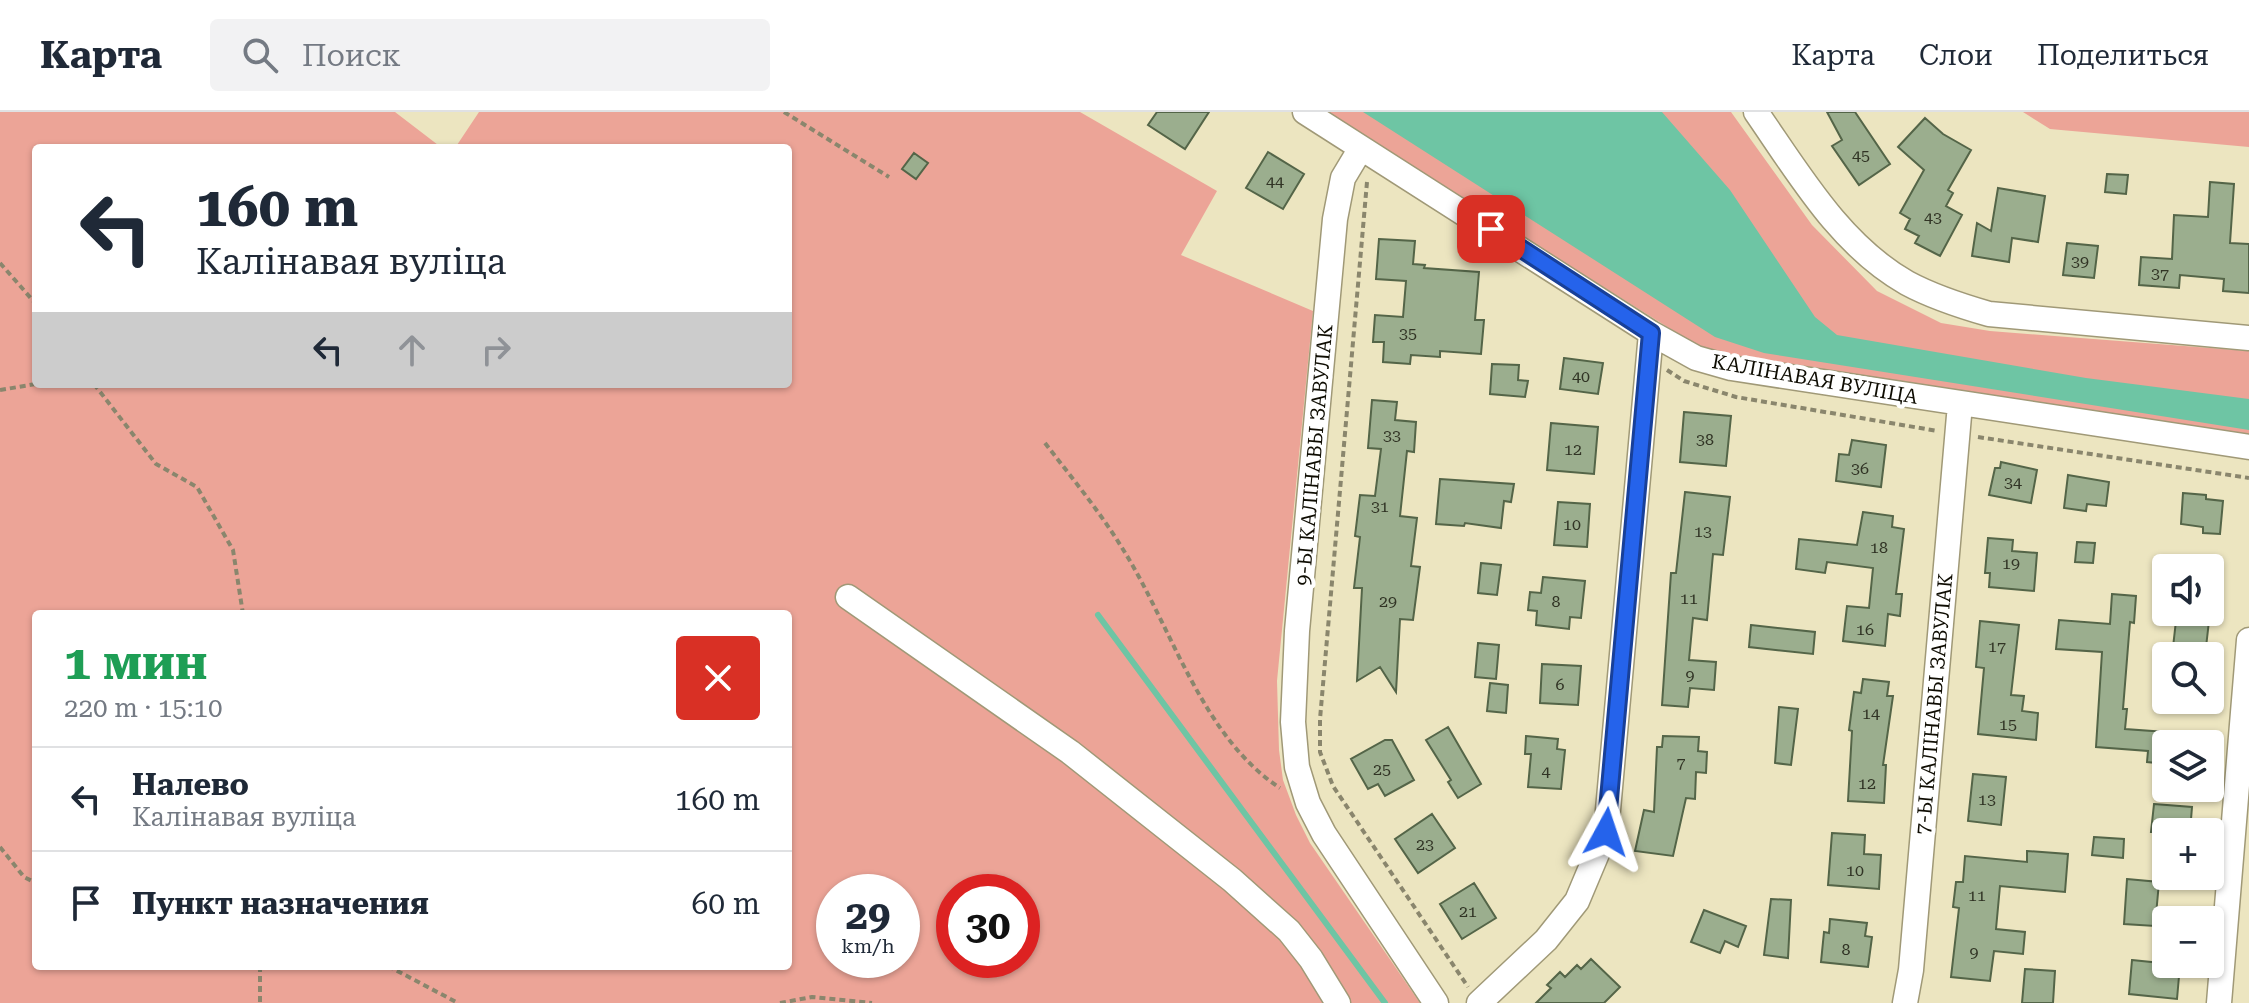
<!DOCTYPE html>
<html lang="ru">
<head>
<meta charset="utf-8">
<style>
	:root { --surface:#fff; --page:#f2f2f3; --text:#1f2937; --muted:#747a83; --line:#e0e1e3 }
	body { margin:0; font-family:"Roboto Serif",serif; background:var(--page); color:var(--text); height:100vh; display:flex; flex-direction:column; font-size:30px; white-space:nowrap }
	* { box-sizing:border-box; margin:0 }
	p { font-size:26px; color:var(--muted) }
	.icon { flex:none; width:44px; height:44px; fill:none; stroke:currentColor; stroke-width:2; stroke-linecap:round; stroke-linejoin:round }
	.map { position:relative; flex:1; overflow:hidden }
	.drawer { position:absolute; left:32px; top:498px; width:760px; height:360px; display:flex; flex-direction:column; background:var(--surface); border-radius:8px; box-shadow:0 2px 6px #0004 }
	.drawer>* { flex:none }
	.banner { position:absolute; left:32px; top:32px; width:760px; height:244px; border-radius:8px; box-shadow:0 2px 6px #0004; background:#fff; color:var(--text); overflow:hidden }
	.tools { position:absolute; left:2152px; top:442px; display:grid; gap:16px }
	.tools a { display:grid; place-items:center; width:72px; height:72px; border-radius:8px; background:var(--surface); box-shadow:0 2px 6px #0004; font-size:40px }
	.speed { position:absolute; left:816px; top:762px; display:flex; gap:16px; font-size:40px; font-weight:700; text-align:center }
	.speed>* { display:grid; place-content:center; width:104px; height:104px; border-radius:50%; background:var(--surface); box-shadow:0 2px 6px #0004; line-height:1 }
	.speed small { font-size:20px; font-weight:400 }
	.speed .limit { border:12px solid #d22; background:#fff; color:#111 }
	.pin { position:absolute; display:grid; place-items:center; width:68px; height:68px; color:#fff; margin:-34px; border-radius:16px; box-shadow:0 4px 12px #0006 }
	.me { position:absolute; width:88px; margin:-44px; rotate:5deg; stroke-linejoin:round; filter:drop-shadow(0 0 6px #0008) }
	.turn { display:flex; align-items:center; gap:28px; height:168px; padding:0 32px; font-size:36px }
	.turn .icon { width:104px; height:104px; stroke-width:2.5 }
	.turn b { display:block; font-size:56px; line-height:68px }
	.lanes { display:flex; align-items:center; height:76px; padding:0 32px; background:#0003; justify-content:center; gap:40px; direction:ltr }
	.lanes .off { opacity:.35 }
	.round { display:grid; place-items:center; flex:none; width:84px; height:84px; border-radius:8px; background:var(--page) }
	.headline { display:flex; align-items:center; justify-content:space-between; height:136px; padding:0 32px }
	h1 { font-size:48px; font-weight:700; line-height:60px; color:#1e9e55 }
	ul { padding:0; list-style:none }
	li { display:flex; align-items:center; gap:24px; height:104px; padding:0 32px; border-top:2px solid var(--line) }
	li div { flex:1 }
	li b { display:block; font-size:30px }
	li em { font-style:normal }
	header { display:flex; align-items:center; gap:48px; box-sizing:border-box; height:112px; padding:0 40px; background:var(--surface); border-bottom:2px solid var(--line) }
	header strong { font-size:38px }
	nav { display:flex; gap:44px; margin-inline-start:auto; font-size:28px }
	.search { width:560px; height:72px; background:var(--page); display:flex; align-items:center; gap:20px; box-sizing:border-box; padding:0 28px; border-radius:8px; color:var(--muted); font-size:30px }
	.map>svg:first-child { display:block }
	.green { fill:#eca497; fill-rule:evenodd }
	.water { fill:#6ec5a4 }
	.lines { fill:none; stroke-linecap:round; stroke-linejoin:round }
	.stream { stroke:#6ec5a4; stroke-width:6 }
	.building { fill:#9bae8e; stroke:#546548; stroke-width:2 }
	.minor-casing { stroke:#a09977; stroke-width:27 }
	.path { stroke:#8a866d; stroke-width:4; stroke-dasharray:6 4; stroke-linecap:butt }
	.minor { stroke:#fff; stroke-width:24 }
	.route-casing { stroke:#184099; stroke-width:20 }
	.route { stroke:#2563eb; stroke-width:14 }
	.labels { text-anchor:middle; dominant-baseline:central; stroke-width:8; stroke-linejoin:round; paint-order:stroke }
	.number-label { font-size:16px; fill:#313425 }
	.street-label { font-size:20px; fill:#0e0c02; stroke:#fff }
</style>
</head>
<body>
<header>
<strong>Карта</strong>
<div class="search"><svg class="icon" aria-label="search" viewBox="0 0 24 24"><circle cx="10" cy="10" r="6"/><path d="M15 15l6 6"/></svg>Поиск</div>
<nav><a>Карта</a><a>Слои</a><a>Поделиться</a></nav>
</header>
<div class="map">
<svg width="2249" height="891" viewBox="0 0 2249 891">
	<rect width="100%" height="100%" fill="#ece5c0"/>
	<path class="green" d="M0,0H395L442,36H36V272H788V36H455L479,0H1080L1217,79L1181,143L1313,199L1277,569L1279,638L1283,668L1296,703L1310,731L1420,891H0ZM36,502H788V854H36ZM834,780H902V848H834ZM954,780H1022V848H954Z
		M1324,0H1731L1812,113L1877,179L1941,211L1990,219L2249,239V326L1741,246L1701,236Z
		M2023,0H2249V35L2050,17Z"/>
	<path class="water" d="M1363,0H1662L1730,78L1815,205L1837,223L2086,266L2249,287V318L1764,241L1715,225Z"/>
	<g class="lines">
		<path class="stream" d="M1098,503L1385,891"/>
	</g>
	<path class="building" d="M1157,0H1209L1185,37L1148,13Z
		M1827,0H1855L1890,52L1859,73L1832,34L1842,28Z
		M1925,6L1943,22L1971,38L1948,78L1953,81L1946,94L1962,103L1940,144L1915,131L1919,124L1905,117L1910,107L1900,101L1924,58L1898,35Z
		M1268,40L1304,62L1283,97L1246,76Z
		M914,41L928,51L916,67L902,57Z
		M2107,62L2128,63L2126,82L2105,80Z
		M2210,70L2234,72L2230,131L2249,132V181L2223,179L2224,167L2180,163L2179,176L2139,173L2141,145L2172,147L2174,103L2208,105Z
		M1998,76L2045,84L2038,130L2012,126L2009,150L1972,144L1977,111L1991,119Z
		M1379,127L1415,129L1413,152L1425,153L1424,156L1479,160L1475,208H1484L1481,242L1440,239V245L1411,243L1410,252L1383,250L1384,230H1373L1375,203L1403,205L1406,169L1376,167Z
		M2067,131L2098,134L2094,166L2063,163Z
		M1564,246L1603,251L1598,282L1560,277Z
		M1492,252L1519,253L1518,268L1528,269L1525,285L1490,282Z
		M1372,288L1397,290L1395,308L1416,310L1414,340L1407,339L1400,404L1417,406L1411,454L1420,455L1413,508L1400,507L1396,580L1380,555L1357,569L1362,476H1354L1360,425L1355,424L1360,383L1375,384L1381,337L1368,336Z
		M1684,300L1731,304L1726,354L1680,350Z
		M1551,311L1598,315L1594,362L1547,358Z
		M1852,328L1886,333L1881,375L1836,369L1839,342L1849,343Z
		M2001,350L2037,358L2031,391L1989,383L1995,356H2000Z
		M2068,363L2109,370L2106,394L2087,392L2086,399L2064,396Z
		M1440,367L1514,372L1511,390L1504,389L1501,416L1465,411L1464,414L1436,412Z
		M1685,380L1730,385L1723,443L1713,442L1707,508L1693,506L1689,548L1716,550L1714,578L1690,576L1688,595L1662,593L1671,461H1676Z
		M2183,381L2206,383V387L2223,389L2220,422L2203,421V415L2181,412Z
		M1558,390L1590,392L1587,435L1554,433Z
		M1863,400L1893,404L1892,415L1904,417L1896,482H1902L1900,504L1888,502L1885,534L1843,529L1847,494L1869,496L1873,456L1827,450L1825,461L1796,457L1799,427L1857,433Z
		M1988,426L2013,428L2012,439L2037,441L2034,479L1989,475L1990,461H1985Z
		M2077,430L2095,431L2093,451L2075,450Z
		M1481,451L1501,453L1497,483L1478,481Z
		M1543,465L1585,469L1581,506L1570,505L1569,517L1536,513L1537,499L1528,498L1530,480L1541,481Z
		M2112,482L2136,484L2134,511L2130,510L2123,597H2127L2125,617L2166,620V652L2147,650L2148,639L2096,635L2102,540L2056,537L2059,508L2110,512Z
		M2177,500H2210L2205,544H2172Z
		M1980,509L2019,513L2011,583L2024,584L2022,599L2038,601L2036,628L1978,622L1984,556L1976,555Z
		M1751,513L1815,520L1813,542L1749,535Z
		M1478,531L1499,533L1496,567L1475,565Z
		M1542,552L1581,554L1578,593L1540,591Z
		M1863,567L1889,570L1887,584H1893L1883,653H1886L1884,691L1848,689L1852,619L1849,618L1854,580L1861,581Z
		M1490,571L1508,573L1506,601L1487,599Z
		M1779,595L1798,597L1791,653L1775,651Z
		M1448,615L1481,672L1458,686L1448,670L1451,668L1426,628Z
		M1526,624L1558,627L1557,637L1565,638L1561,677L1528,675L1531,642H1525Z
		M1663,624L1699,625L1698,639L1707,640L1706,661L1696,660L1695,687L1686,686L1673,744L1635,739L1644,698L1654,700L1657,635H1662Z
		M1385,628H1392L1414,668L1385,684L1378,672L1368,677L1351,647Z
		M1973,662L2006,665L2001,713L1968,709Z
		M2154,692L2192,695L2190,720H2151Z
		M1432,702L1455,736L1418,761L1395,727Z
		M1832,721L1865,723L1864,742L1881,743L1879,777L1828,773Z
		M2094,725L2124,727L2123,746L2092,743Z
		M2027,739L2068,742L2065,780L2000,774L1996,817L2025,820L2023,842L1994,839L1990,869L1951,865L1959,796L1953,795L1956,770H1963L1965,744L2027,750Z
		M2127,767L2159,770L2155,814L2124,812Z
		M1474,771L1496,806L1462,827L1440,792Z
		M1771,787L1791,788L1788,846L1764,843Z
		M1704,798L1746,814L1738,835L1725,829L1720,841L1691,830Z
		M1830,807L1867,811L1865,824L1872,825L1868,855L1821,850L1824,820L1829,821Z
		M1591,847L1620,875L1604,891H1536L1551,876L1547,873L1560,860L1565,865L1577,853L1581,857Z
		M2132,848L2180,853L2177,887L2129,882Z
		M2025,857L2055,859L2053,891H2022Z"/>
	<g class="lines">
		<g class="minor-casing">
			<path id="minor" d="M1305,0L1651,221L1696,246L1731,256L2249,335
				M1756,0C1799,62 1840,133 1907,171C1933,185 1961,194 1989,202L2249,226
				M1361,36L1343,66L1335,107L1297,519L1293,610L1297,655L1308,691L1324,722L1436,891
				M848,485L1070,640L1232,768L1289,819L1311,847L1338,891
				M1479,891L1546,828L1577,789L1606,720L1651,221
				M1905,891L1911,858L1960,292
				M2219,891L2249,528"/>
		</g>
		<path class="path" d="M784,0L889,65
			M1367,70L1320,607V640L1333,674L1468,875
			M0,151L36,192
			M1667,258L1684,269L1736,285L1938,319
			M94,272L156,352L197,375L233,438L243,502
			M0,278L36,272
			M1978,325L2249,366
			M1045,331C1072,366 1101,401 1124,439C1172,516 1202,625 1280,676
			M0,735L24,765L36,771
			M260,854V891
			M388,854L458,891
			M780,891L812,885L872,891"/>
		<use href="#minor" class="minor"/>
	</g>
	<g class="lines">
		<g class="route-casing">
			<path id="route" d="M1491,117L1651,221L1606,720"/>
		</g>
		<use href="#route" class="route"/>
	</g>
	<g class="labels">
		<g class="number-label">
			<text x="1861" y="43">45</text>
			<text x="1275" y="69">44</text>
			<text x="1933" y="105">43</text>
			<text x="2080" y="149">39</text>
			<text x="2160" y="161">37</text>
			<text x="1408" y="221">35</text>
			<text x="1581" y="264">40</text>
			<text x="1392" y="323">33</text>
			<text x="1705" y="327">38</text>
			<text x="1573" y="337">12</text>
			<text x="1860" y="356">36</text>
			<text x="2013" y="370">34</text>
			<text x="1380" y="394">31</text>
			<text x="1572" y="412">10</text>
			<text x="1703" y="419">13</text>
			<text x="1879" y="435">18</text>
			<text x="2011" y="451">19</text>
			<text x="1689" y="486">11</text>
			<text x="1388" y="489">29</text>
			<text x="1556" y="489">8</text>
			<text x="1865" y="517">16</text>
			<text x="1997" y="534">17</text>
			<text x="1690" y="563">9</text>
			<text x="1560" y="572">6</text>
			<text x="1871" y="601">14</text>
			<text x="2008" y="612">15</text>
			<text x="1681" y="650">7</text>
			<text x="1382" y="657">25</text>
			<text x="1546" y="659">4</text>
			<text x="1867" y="671">12</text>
			<text x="1987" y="687">13</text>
			<text x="1425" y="732">23</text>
			<text x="1855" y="758">10</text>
			<text x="1977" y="783">11</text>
			<text x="1468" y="799">21</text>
			<text x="1846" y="837">8</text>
			<text x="1974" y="840">9</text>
		</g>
		<g class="street-label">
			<text transform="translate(1815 267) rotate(10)">КАЛІНАВАЯ ВУЛІЦА</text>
			<text transform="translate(1314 343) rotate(-85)">9-Ы КАЛІНАВЫ ЗАВУЛАК</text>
			<text transform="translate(1934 592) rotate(-85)">7-Ы КАЛІНАВЫ ЗАВУЛАК</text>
		</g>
	</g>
</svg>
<div class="tools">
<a><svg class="icon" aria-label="sound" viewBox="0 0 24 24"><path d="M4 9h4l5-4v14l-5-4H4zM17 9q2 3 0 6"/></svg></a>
<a><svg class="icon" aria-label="search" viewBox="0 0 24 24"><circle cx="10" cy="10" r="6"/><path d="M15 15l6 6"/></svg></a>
<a><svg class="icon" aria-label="layers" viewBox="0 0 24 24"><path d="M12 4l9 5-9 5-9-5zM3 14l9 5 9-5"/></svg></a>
<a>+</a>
<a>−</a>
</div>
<div class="speed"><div>29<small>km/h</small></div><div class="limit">30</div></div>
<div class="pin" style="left:1491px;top:117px;background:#d93025"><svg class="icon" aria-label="arrive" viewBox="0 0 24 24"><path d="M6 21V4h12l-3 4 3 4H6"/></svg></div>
<svg class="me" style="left:1606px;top:720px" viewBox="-20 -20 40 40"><path d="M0-17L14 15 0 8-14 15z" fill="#2563eb" stroke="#fff" stroke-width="4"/></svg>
<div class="banner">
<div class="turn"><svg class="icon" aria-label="left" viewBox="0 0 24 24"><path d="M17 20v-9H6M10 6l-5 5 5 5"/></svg><div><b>160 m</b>Калінавая вуліца</div></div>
<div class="lanes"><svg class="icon" aria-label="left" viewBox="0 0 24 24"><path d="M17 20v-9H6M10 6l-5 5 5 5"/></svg><svg class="icon off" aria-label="ahead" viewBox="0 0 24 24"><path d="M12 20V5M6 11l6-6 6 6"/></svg><svg class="icon off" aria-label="right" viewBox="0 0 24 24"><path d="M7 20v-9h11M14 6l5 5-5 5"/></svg></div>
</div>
<section class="drawer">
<div class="headline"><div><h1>1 мин</h1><p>220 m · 15:10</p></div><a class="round" style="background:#d93025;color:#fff"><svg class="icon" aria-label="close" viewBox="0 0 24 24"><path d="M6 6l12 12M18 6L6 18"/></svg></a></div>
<ul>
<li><svg class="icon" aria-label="left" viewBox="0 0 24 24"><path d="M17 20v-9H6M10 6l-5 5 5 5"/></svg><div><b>Налево</b><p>Калінавая вуліца</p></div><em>160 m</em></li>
<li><svg class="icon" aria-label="arrive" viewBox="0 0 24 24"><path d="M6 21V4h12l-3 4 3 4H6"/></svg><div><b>Пункт назначения</b></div><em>60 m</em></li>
</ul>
</section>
</div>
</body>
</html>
